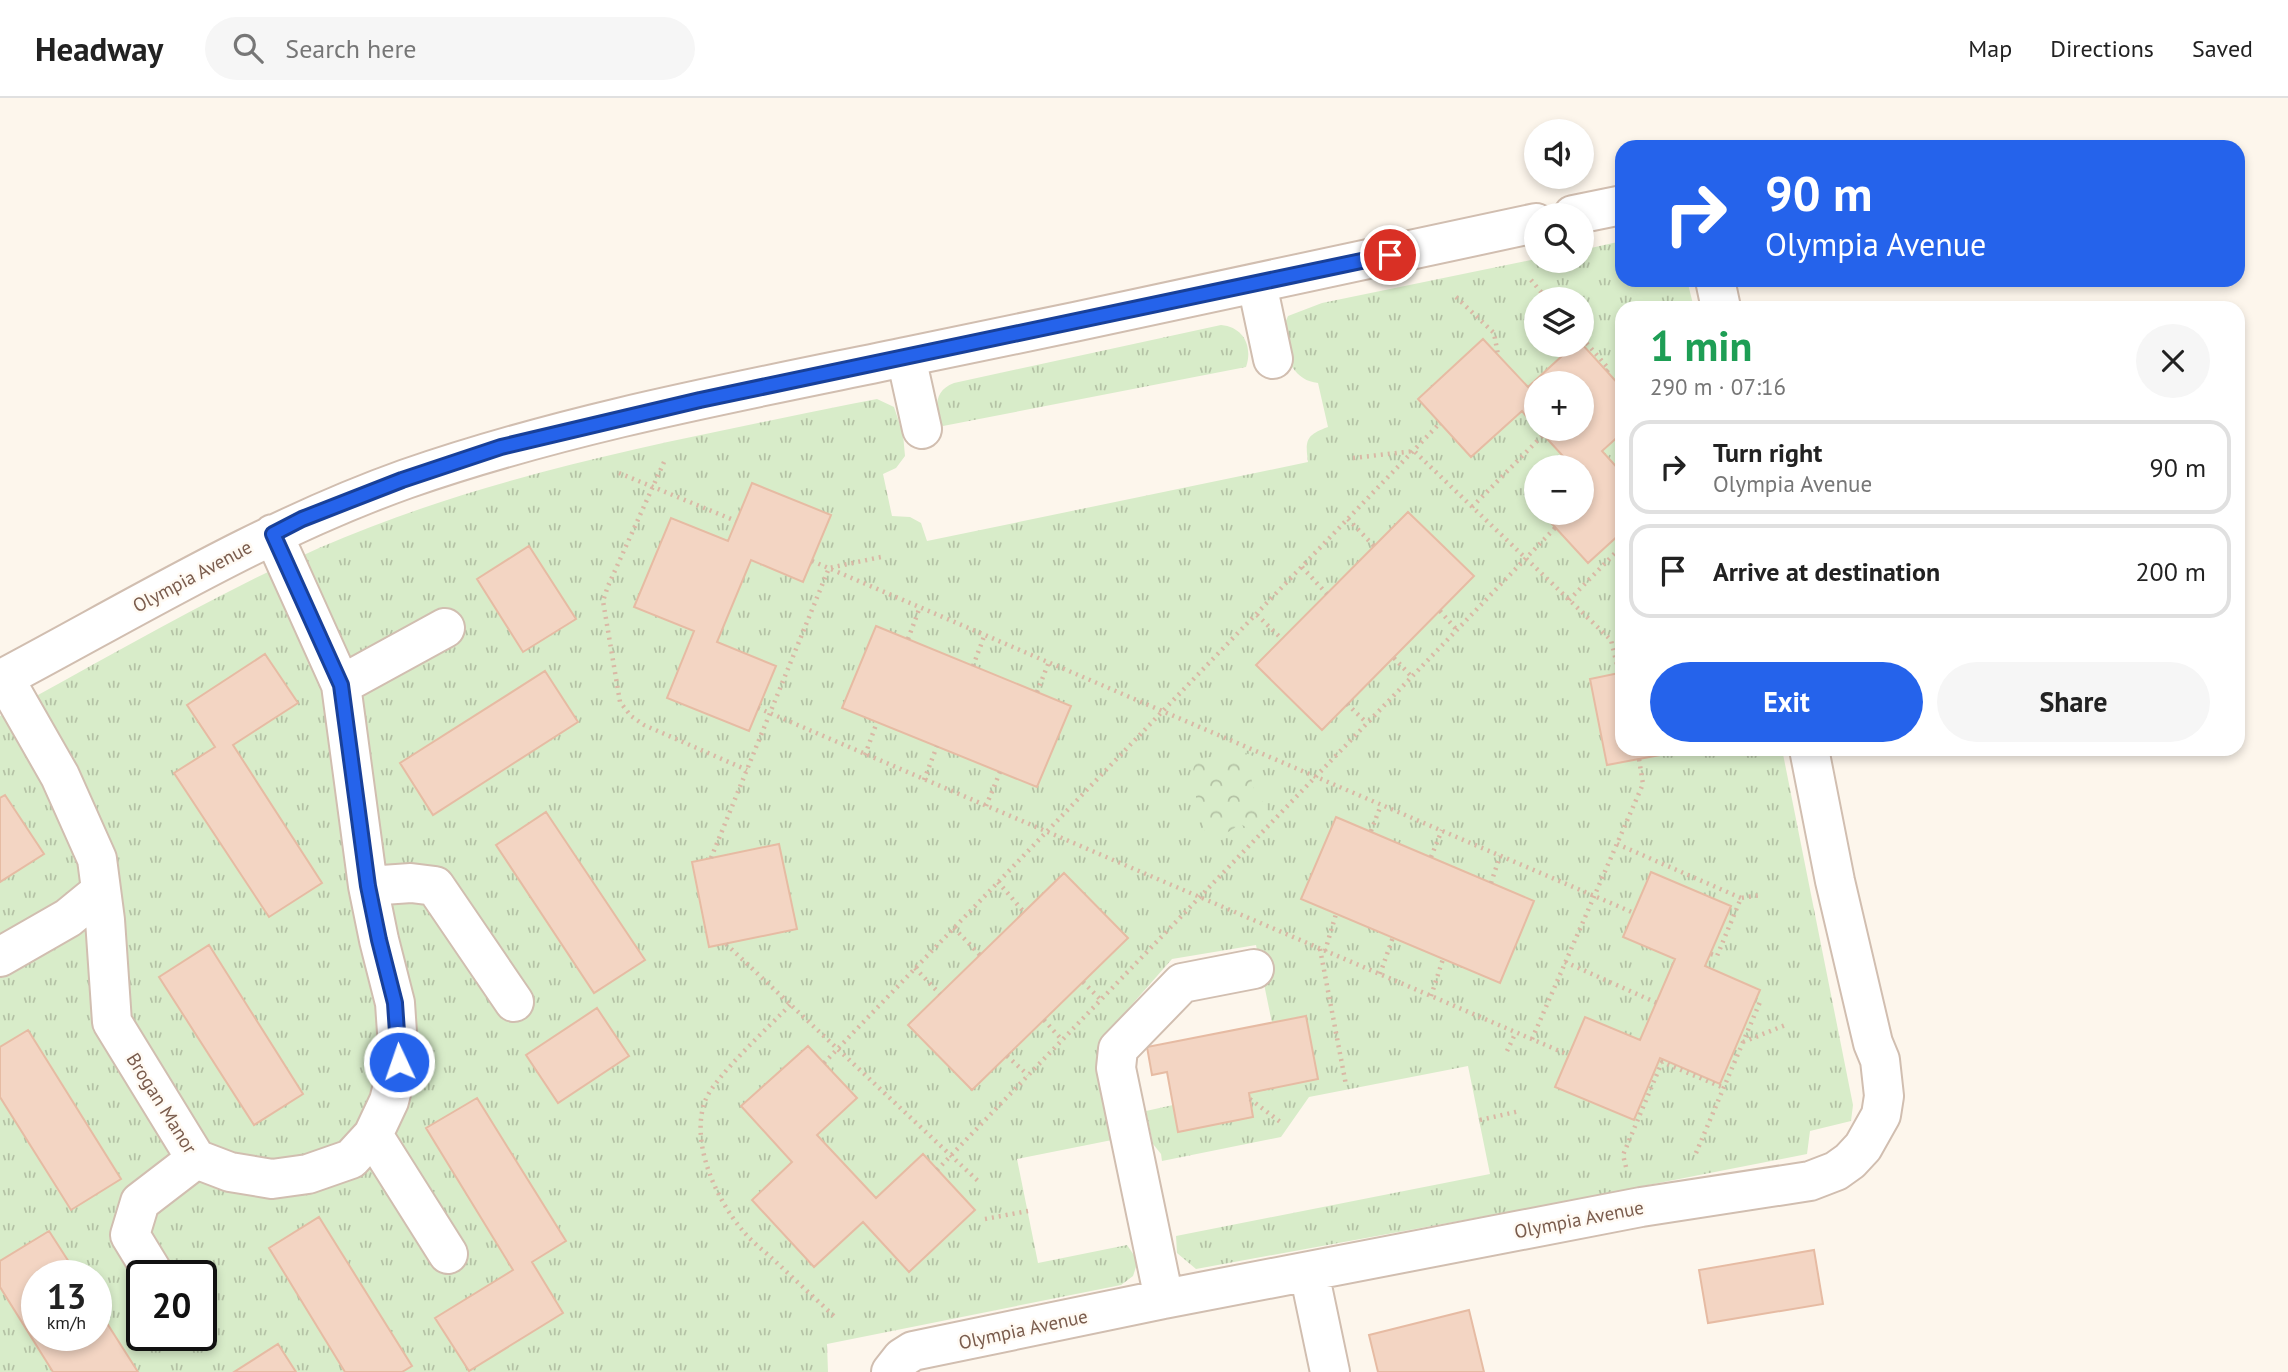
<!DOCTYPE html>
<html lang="en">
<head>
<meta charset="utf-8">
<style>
	:root { --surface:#fff; --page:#f6f6f6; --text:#222; --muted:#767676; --line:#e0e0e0; --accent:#2563eb }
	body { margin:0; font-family:"PT Sans",sans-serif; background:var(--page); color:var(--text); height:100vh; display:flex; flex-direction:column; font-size:26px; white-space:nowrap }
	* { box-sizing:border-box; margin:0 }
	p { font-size:23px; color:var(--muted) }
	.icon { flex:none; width:38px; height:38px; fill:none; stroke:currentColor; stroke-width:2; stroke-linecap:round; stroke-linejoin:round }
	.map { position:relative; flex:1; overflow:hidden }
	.panel { position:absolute; left:1615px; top:203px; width:630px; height:455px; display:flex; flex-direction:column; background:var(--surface); border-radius:21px; box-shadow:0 4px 10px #0003 }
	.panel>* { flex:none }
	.guide { position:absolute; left:1615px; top:42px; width:630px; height:147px; border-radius:21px; box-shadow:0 4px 10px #0003; background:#2563eb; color:#fff; overflow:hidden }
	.controls { position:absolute; left:1524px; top:21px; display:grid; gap:14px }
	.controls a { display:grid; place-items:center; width:70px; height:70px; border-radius:50%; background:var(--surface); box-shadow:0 4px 10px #0003; font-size:35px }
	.speed { position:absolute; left:21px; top:1162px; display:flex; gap:14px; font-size:35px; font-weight:700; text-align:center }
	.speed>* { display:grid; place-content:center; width:91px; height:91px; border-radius:50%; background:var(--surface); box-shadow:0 4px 10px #0003; line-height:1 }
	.speed small { font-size:18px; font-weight:400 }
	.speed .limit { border:4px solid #111; border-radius:10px; background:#fff; color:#111 }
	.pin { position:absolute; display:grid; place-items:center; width:60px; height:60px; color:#fff; margin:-30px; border:4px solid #fff; border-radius:50%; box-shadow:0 2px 7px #0007 }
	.me { position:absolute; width:77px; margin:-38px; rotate:357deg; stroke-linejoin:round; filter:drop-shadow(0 0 5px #0008) }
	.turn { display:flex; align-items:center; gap:24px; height:147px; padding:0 35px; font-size:32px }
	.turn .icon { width:91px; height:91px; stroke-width:2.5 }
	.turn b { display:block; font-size:49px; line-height:60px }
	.round { display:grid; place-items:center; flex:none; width:74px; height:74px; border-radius:37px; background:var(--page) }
	.head { display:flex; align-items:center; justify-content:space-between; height:119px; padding:0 35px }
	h1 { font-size:42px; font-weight:600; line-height:52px; color:#1e9e55 }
	.primary-button { display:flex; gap:14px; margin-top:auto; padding:14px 35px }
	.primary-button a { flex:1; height:80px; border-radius:42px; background:var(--accent); color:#fff; font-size:28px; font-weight:600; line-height:80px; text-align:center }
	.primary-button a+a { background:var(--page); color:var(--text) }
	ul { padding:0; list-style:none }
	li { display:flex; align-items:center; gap:21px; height:94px; margin:0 14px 10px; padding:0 21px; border:4px solid var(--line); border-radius:21px }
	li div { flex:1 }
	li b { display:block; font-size:26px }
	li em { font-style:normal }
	header { display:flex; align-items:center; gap:42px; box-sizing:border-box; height:98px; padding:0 35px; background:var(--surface); border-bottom:2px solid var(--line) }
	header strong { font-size:33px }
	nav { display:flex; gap:38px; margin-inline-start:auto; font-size:24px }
	.search { width:490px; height:63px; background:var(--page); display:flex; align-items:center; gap:18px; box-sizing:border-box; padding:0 24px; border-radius:38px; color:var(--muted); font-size:26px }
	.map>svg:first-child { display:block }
	.grass { fill:url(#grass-tufts); fill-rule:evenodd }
	.park { fill:url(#park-crowns) }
	.building { fill:#f3d5c3; stroke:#e6bba3; stroke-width:2 }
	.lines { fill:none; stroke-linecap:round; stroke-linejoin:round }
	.minor-casing { stroke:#d1beb0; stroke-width:42 }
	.path { stroke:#d9b8a5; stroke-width:4.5; stroke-dasharray:2 5; stroke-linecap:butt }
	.minor { stroke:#fff; stroke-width:38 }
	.route-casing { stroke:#184099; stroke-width:18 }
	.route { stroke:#2563eb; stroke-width:12 }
	.labels { text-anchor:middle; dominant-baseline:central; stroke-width:5; stroke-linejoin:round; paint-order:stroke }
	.street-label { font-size:19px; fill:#7a5c4d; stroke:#fffaf3 }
</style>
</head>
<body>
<header>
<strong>Headway</strong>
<div class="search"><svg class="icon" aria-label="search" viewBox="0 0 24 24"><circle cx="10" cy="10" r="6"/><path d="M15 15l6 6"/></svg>Search here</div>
<nav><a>Map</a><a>Directions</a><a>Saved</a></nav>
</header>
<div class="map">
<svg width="2288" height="1274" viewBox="0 0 2288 1274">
	<defs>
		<pattern id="grass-tufts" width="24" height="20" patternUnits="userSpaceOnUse" patternTransform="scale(1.75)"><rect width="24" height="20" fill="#d8ecc9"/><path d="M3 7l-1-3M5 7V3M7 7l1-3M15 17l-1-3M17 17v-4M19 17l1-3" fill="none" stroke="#b4c2a5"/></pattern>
		<pattern id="park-crowns" width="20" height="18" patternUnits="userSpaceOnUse" patternTransform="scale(1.75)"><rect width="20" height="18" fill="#d8ecc9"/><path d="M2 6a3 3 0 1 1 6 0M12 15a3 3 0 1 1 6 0" fill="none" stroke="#b4c2a5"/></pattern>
	</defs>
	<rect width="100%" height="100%" fill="#fdf6ec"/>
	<path class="grass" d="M1622,143V182H1687L1694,210H1622V651H1782L1853,1007L1851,1023L1810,1033L1807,1056L1541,1108L1196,1171L1177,1155L1176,1138L1490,1076L1468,968L1309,999L1281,1039L1162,1063L1161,1056L1153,1046L1146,1013L1173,1007L1179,1034L1253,1019L1249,995L1318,981L1306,919L1272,925L1256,847L1172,861L1106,936L1101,956L1117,1041L1017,1061L1038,1165L1127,1147L1138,1163L1133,1178L1121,1187L827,1246L828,1274H0V618C105,561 210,499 319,450C489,376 671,343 851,306L877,301L894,309L903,336L905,358L896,370L883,376L892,418L910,419L921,425L927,443L1308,364C1305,342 1306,337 1328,329L1318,285C1288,283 1276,241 1288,218L1322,205L1536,161V163H1582V152ZM1536,201H1582V247H1536ZM1536,285H1582V331H1536ZM1536,369H1582V415H1536ZM37,1178H96V1237H37ZM142,1178H201V1237H142Z
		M1221,227C1244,229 1253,249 1246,269L943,328L939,325C936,307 934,293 954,285Z"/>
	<path class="park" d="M1236,651L1253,658C1255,668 1249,677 1253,688C1257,701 1269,705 1268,719L1258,730L1249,731L1239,725C1230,737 1218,738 1205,733L1202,725C1200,714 1191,682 1193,673C1195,657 1215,657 1226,663L1230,654Z"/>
	<path class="building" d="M1483,241L1528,289L1574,247L1582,246L1622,290V335L1602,353L1622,375V434L1588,465L1542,415H1582V369H1573L1538,331H1582V285H1536V330L1522,313L1471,359L1418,301Z
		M752,385L831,417L803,484L751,462L717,544L776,568L749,633L667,600L694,533L634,509L671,420L728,443Z
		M1408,414L1474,478L1322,632L1256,567Z
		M529,448L576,521L523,554L477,481Z
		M876,528L1071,608L1037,689L842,610Z
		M265,556L298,605L233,647L322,785L269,819L174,675L215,649L187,607Z
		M545,573L578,624L433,717L400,665Z
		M1619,575H1622V651H1692L1607,667L1590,581Z
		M5,697L44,756L0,784V700Z
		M546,714L645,862L594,895L496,747Z
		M1336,719L1534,803L1500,885L1301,801Z
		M779,746L797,831L709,849L692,764Z
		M1651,774L1731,808L1705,868L1760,892L1720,986L1660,960L1634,1022L1555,989L1585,919L1640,942L1675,861L1623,839Z
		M1064,775L1128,840L972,992L908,927Z
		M209,847L303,996L254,1027L159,879Z
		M597,910L629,958L558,1005L526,957Z
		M1306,918L1318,981L1249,995L1253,1019L1178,1034L1167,974L1152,977L1147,949Z
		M28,932L121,1081L71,1112L0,999V949Z
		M808,948L857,1000L817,1037L876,1100L923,1056L975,1112L909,1174L863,1124L814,1169L752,1102L792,1064L741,1008Z
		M477,1000L566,1143L532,1164L563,1215L469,1273L435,1220L513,1172L426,1030Z
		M319,1119L412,1268L402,1274H345L269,1150Z
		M49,1133L78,1178H37V1237H96V1208L138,1274H53L0,1189V1163Z
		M1814,1152L1823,1206L1708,1225L1699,1172Z
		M1469,1212L1484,1274H1378L1369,1237Z
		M278,1246L296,1274H234Z"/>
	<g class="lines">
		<g class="minor-casing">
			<path id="minor" d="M1573,117L1622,107
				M1715,182L1721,210
				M1257,186L1273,261
				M906,259L922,331
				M4,580L60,678L97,761L105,822L112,924L196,1061L230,1074L272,1081L308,1076L351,1061L373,1037L389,1003L399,964L395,905L379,842L368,788L341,587L273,436
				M0,582C134,511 263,432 406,381C570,324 741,293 910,258C1119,215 1328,171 1536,125
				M341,587L445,530
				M368,788L411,785L435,788L514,904
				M0,859L68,820L101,793
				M373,1037L448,1156
				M1309,1174L1330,1274
				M155,1178L130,1137L140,1104L196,1061
				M1164,1201L1116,970L1118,951L1182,885L1254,871
				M891,1274L902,1260L913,1253L1164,1201L1641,1109L1810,1083L1836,1073L1850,1063L1863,1049L1881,1017L1884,998L1880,962L1873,945L1835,783L1809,651"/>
		</g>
		<path class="path" d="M1531,182L1547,201
			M1456,199L1494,235L1498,257
			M1582,240L1609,271L1607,273
			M1353,360L1414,353L1611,542L1619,575
			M664,364L608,488L603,503L620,604L631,618L644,627L747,672
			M1619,371L1622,373
			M619,375L736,423
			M1472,409L1543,337
			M1348,421L1374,448
			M812,463L1634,815
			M1302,469L1327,496
			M1569,502L1622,448
			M1440,513L1457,532
			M1257,517L1282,541
			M908,541L920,509
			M1394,560L1412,579
			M973,568L985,536
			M1037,594L1049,564
			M1347,606L1367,625
			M758,610L1569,957
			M865,657L877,624
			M924,682L937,648
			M986,708L1000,674
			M1371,733L1381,707
			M1617,746L1741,800
			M1431,759L1442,732
			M711,760L829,470L881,459
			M998,784L1024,814
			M1491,785L1500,758
			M954,830L980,857
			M726,846L978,1083
			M1320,851L1346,987
			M1325,853L1336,816
			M1711,856L1717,858L1741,800L1761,797
			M1565,864L1657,905
			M915,870L940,896
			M1380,876L1393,839
			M1083,884L1101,902
			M1431,898L1443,861
			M790,907C770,928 714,979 705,1003C690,1045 716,1101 743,1133C752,1144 764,1153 774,1162C795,1182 816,1201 837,1221
			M1044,922L1062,942
			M1532,941L1643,686L1639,661
			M1743,944L1788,926
			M1507,953L1516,934
			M1007,958L1028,977
			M824,965L1440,325
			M1250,1001L1283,1026
			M1480,1022L1520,1013
			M1696,1055L1760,904L1756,902
			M1626,1069L1623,1057L1662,964L1724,990
			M937,1072L1555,430
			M985,1121L1028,1113"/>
		<use href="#minor" class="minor"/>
	</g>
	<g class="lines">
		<g class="route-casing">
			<path id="route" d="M399,964L395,905L379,842L368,788L341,587L273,436L302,421L402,382L501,349L700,302L1390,157"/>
		</g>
		<use href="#route" class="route"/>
	</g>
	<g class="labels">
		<g class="street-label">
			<text transform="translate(192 478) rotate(-28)">Olympia Avenue</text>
			<text transform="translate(162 1005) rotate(58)">Brogan Manor</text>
			<text transform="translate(1579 1121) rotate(-11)">Olympia Avenue</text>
			<text transform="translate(1023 1231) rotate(-12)">Olympia Avenue</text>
		</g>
	</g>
</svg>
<div class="controls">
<a><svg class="icon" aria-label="sound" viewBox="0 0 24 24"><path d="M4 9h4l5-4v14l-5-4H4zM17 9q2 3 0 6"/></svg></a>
<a><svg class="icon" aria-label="search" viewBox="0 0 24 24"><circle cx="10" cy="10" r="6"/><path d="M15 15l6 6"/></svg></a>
<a><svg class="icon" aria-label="layers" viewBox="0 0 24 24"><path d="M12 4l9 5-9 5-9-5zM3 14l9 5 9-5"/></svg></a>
<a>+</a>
<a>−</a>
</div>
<div class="speed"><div>13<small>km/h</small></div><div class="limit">20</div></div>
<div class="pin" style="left:1390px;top:157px;background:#d93025"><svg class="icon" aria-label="arrive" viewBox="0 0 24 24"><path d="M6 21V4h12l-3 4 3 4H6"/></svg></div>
<svg class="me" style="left:399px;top:964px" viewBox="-20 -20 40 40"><circle r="17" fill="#2563eb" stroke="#fff" stroke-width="3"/><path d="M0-11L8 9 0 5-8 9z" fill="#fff"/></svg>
<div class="guide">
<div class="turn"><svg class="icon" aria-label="right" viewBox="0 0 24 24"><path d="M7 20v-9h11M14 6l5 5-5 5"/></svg><div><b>90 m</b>Olympia Avenue</div></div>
</div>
<section class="panel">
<div class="head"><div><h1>1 min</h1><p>290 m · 07:16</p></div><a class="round"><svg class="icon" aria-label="close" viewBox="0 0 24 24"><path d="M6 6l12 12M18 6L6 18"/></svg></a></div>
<ul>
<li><svg class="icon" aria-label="right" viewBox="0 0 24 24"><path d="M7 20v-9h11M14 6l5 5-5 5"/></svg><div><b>Turn right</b><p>Olympia Avenue</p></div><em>90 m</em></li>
<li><svg class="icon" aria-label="arrive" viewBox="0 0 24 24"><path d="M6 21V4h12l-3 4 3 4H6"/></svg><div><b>Arrive at destination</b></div><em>200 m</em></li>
</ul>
<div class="primary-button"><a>Exit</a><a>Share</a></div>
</section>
</div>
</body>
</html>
